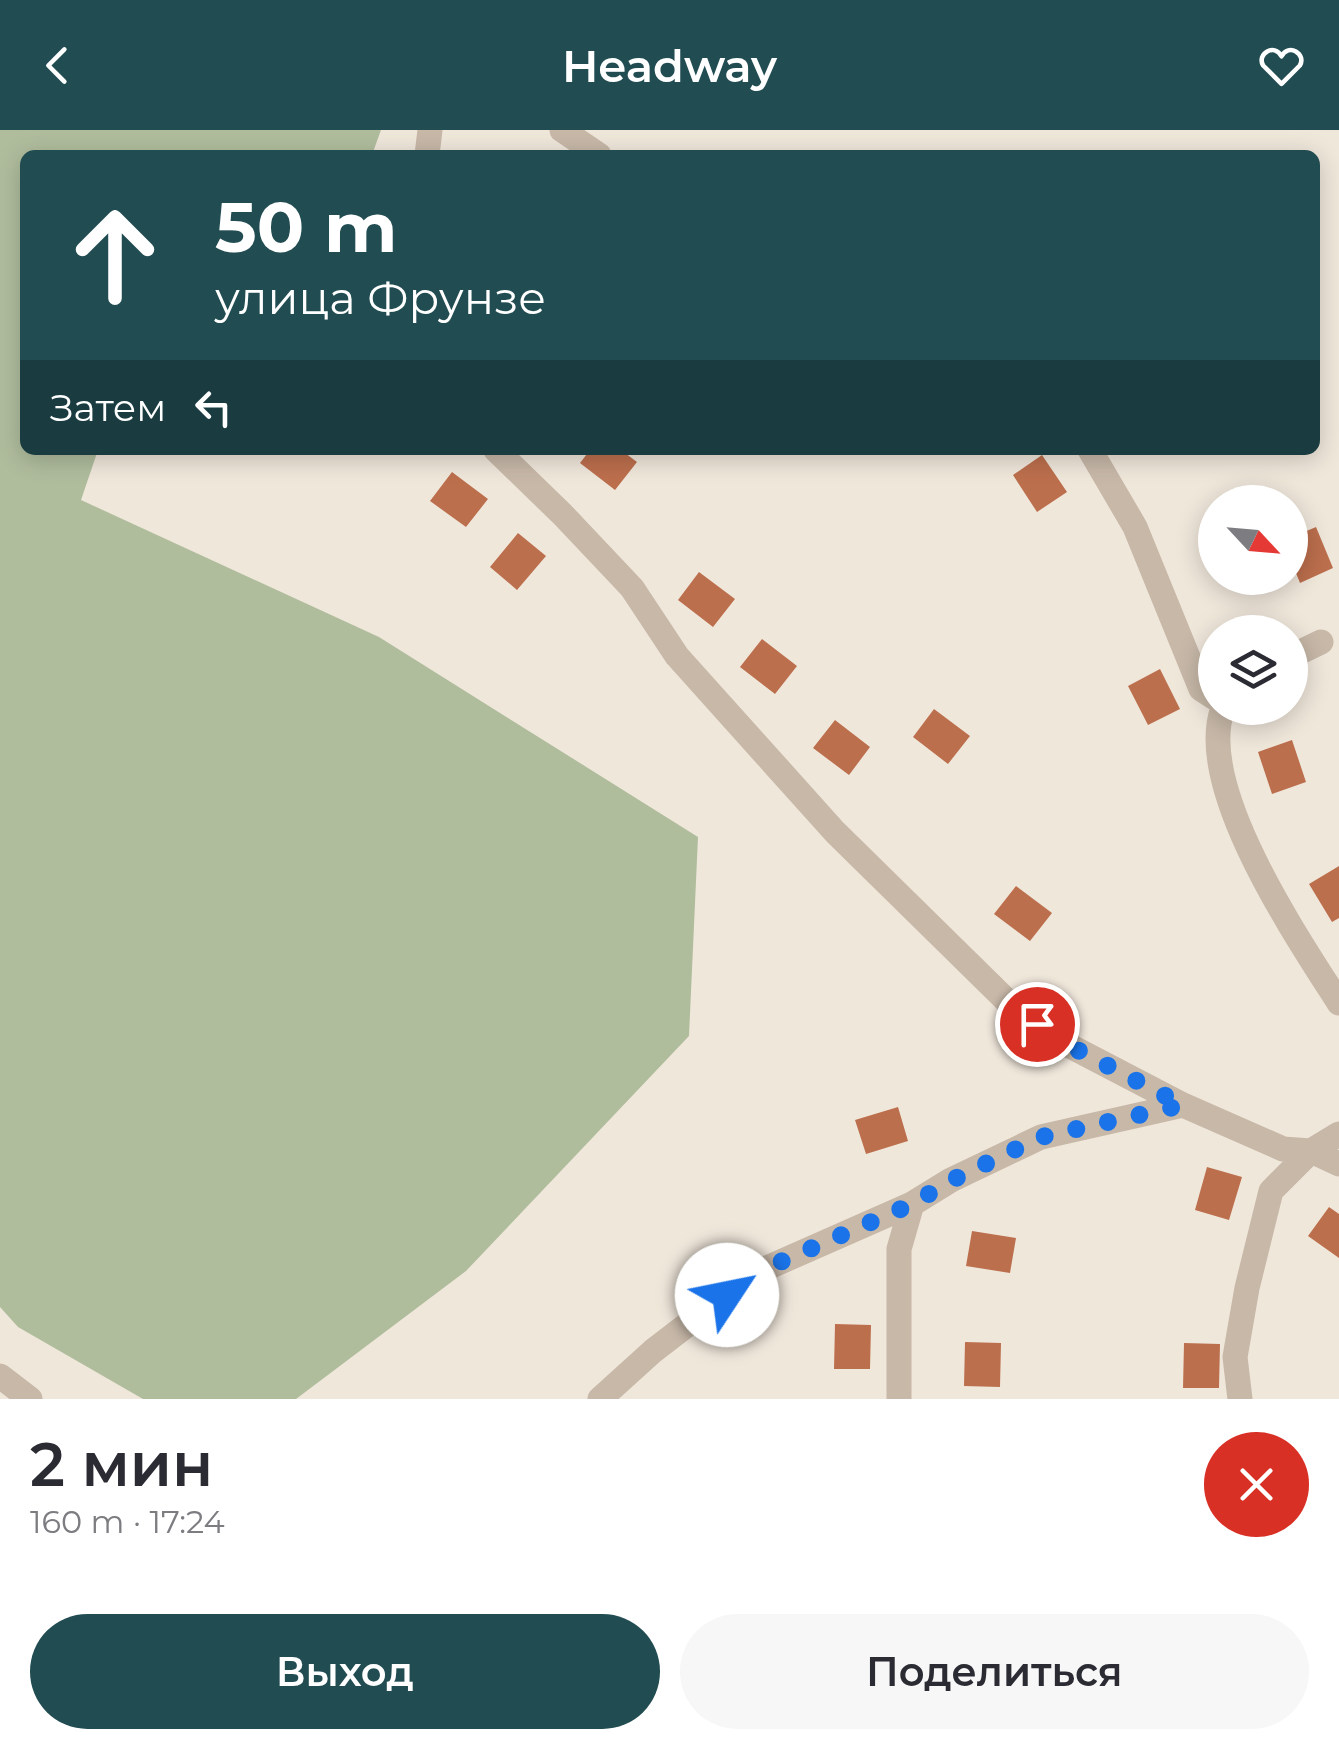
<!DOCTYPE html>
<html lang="ru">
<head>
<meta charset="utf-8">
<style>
	:root { --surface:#fff; --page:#f7f7f7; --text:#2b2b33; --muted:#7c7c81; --accent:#214c52 }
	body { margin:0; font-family:Montserrat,sans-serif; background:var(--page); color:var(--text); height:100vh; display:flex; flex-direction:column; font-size:38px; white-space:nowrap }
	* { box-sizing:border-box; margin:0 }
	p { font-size:32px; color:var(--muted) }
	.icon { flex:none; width:55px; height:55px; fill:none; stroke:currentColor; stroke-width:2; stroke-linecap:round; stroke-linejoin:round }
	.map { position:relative; height:1269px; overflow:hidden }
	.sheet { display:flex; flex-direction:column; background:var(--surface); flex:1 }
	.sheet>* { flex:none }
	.hud { position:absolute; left:20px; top:20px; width:1300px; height:305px; border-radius:15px; box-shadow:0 5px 25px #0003; background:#214c52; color:#fff; overflow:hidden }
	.needle { width:65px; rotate:116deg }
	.fabs { position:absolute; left:1198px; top:355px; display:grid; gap:20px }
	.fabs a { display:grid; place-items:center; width:110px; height:110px; border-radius:50%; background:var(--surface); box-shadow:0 5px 25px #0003; font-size:50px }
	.pin { position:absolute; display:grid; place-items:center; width:85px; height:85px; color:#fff; margin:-42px; border:5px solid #fff; border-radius:50%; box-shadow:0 2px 10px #0007 }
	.me { position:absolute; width:110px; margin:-55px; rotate:56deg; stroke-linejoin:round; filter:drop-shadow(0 0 8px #0008) }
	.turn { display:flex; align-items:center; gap:35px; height:210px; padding:0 30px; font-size:45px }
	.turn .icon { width:130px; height:130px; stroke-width:2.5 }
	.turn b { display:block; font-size:70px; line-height:85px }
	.then { display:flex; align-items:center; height:95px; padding:0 30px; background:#0003; gap:20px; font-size:38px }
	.round { display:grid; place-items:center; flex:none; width:105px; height:105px; border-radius:52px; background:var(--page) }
	.head { display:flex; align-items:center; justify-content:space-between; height:170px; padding:0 30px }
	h1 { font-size:60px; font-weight:600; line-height:75px }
	.cta { display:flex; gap:20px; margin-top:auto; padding:20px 30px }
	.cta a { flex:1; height:115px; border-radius:60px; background:var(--accent); color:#fff; font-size:40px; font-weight:600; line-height:115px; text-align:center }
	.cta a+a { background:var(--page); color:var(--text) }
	header { display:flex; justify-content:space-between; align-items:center; height:130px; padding:0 30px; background:var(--accent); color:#fff; font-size:45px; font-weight:600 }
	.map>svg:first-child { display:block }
	.green { fill:#b0bd9d }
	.building { fill:#bc6f4d }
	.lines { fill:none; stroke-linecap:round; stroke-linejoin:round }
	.minor { stroke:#c7b8a8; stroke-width:25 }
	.route { stroke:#1a73e8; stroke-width:18; stroke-dasharray:0 32.4 }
</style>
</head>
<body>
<header><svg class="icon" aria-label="back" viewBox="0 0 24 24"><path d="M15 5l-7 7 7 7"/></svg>Headway<svg class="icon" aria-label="heart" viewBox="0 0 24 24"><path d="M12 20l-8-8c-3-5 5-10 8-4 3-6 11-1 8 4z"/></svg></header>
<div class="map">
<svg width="1339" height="1269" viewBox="0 0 1339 1269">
	<rect width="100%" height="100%" fill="#f0e7db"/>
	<path class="green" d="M0,0H381L372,25H25V320H98L81,370L379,507L698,707L689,906L466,1141L296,1269H143L18,1197L0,1177Z"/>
	<path class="building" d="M590,320H621L637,332L615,360L580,333Z
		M1042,325L1067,362L1037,382L1013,345Z
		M452,342L488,369L466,397L430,371Z
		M1316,397L1333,438L1300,453L1290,428V408Z
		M518,403L546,426L517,460L490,437Z
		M699,442L735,469L713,497L678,470Z
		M762,509L797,536L775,564L740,537Z
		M1160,539L1180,579L1148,595L1128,556Z
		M934,579L970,606L948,634L913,607Z
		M835,590L870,617L849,645L813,618Z
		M1292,610L1306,652L1272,664L1258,622Z
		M1339,736V788L1332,792L1309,754Z
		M1016,756L1052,783L1030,811L994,784Z
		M898,977L908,1011L866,1024L855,990Z
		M1207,1037L1242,1047L1229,1090L1195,1080Z
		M1329,1077L1339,1084V1128L1308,1106Z
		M972,1101L1016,1108L1010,1143L966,1136Z
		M835,1194L871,1195L870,1239H834Z
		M965,1212L1001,1213L1000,1257L964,1256Z
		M1184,1213L1220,1214L1219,1258H1183Z"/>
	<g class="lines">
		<path class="minor" d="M562,0L599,25
			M427,25L430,0
			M496,320L562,384L632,458L677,526L835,702L1009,873L1066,914L1183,975L1283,1019L1311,1021L1339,1034
			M1090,320L1135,397L1201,559L1215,568
			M1290,527L1321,512
			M1223,578C1194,656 1297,807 1339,873
			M0,1246L30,1269
			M600,1269L653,1221L753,1144L912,1074
			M899,1269V1119L912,1074L951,1050L1041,1007L1183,975
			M1240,1269L1235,1227L1247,1158L1271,1061L1311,1021L1339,1004"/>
	</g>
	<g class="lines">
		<path class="route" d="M727,1165L753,1144L912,1074L952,1050L1041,1007L1183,975L1066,914L1037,894"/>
	</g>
</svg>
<div class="fabs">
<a><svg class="needle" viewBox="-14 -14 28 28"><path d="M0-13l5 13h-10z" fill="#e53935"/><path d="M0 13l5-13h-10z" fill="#7c7c81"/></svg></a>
<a><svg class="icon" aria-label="layers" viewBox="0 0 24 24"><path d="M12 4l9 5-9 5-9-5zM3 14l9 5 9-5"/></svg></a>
</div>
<div class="pin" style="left:1037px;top:894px;background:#d93025"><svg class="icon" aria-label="arrive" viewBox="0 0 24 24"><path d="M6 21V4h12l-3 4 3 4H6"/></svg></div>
<svg class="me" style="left:727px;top:1165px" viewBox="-20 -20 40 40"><circle r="19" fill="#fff"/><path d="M0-13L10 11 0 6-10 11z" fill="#1a73e8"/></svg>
<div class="hud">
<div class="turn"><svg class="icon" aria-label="ahead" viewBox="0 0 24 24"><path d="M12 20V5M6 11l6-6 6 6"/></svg><div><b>50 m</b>улица Фрунзе</div></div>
<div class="then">Затем<svg class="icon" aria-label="left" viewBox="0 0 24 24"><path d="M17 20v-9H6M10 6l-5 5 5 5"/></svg></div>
</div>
</div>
<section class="sheet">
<div class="head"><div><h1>2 мин</h1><p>160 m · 17:24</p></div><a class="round" style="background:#d93025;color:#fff"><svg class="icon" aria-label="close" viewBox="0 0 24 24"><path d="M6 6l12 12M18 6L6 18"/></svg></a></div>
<div class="cta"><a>Выход</a><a>Поделиться</a></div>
</section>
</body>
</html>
